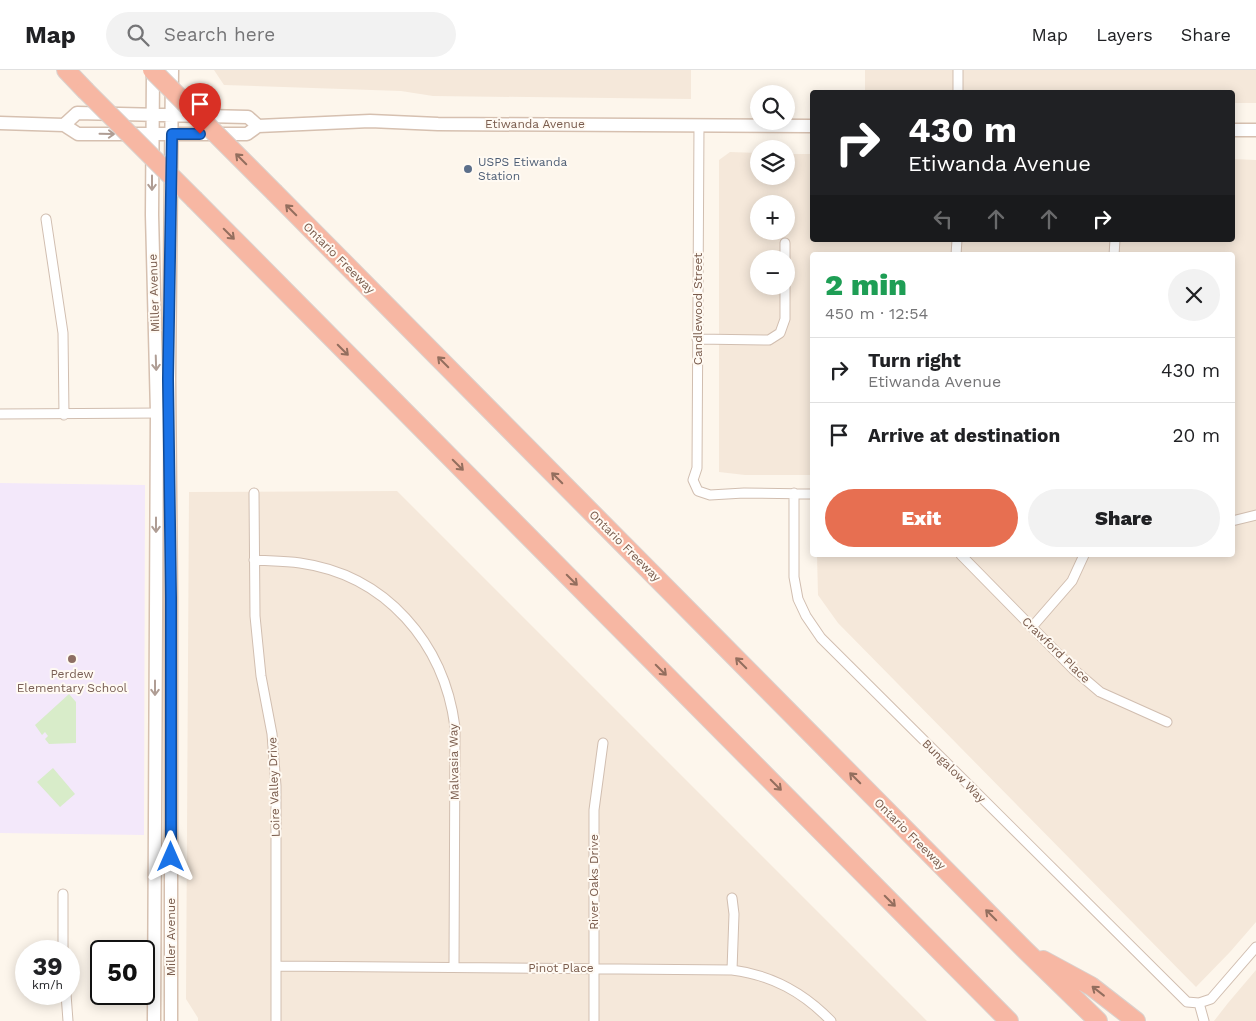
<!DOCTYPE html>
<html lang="en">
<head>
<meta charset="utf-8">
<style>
	:root { --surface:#fff; --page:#f2f2f2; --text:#202124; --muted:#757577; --line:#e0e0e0; --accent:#e76f51 }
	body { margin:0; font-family:"Work Sans",sans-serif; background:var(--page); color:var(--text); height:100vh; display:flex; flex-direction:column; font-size:19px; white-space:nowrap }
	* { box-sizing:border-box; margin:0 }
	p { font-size:16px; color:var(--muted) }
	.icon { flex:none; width:28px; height:28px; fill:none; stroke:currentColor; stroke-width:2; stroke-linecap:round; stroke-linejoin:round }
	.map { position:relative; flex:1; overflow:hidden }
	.drawer { position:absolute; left:810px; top:182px; width:425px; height:305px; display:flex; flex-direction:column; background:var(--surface); border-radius:5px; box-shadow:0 2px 12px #0003 }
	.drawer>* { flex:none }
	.guide { position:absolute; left:810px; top:20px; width:425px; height:152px; border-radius:5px; box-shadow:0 2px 12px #0003; background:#202124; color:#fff; overflow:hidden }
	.tools { position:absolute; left:750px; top:15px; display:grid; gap:10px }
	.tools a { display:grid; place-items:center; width:45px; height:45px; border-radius:50%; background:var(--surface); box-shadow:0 2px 12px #0003; font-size:25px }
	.speed { position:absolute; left:15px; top:870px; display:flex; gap:10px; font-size:25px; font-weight:700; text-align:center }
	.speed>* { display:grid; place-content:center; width:65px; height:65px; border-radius:50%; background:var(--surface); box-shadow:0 2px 12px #0003; line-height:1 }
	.speed small { font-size:12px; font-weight:400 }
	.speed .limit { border:2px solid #111; border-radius:8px; background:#fff; color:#111 }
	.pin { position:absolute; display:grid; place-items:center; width:42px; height:42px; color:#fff; margin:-51px -21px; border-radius:50% 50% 50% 0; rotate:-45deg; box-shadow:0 0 5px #0007 }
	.pin .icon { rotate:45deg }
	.me { position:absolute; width:55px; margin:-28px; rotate:0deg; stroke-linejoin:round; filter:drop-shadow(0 0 4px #0008) }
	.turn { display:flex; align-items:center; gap:18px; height:105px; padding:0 15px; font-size:22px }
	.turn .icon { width:65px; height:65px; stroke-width:2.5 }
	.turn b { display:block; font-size:35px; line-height:42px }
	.lanes { display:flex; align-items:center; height:48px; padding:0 15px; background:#0003; justify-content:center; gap:25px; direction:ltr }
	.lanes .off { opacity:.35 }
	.round { display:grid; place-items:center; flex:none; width:52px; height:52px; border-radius:26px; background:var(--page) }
	.head { display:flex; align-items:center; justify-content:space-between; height:85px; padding:0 15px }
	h1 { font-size:30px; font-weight:800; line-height:38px; color:#1e9e55 }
	.primary-button { display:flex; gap:10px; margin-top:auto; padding:10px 15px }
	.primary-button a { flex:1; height:58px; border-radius:30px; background:var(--accent); color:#fff; font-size:20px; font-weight:800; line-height:58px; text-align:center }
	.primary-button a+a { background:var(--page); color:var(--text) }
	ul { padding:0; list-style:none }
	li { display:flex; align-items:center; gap:15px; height:65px; padding:0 15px; border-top:1px solid var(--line) }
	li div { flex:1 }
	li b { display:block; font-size:19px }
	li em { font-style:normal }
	header { display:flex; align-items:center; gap:30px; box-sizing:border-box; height:70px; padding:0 25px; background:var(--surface); border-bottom:1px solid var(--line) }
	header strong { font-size:24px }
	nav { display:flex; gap:28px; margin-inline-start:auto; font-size:18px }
	.search { width:350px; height:45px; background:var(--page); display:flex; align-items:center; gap:12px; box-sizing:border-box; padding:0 18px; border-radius:28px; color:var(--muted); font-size:19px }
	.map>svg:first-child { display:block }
	.residential { fill:#f5e8da; fill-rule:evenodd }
	.education { fill:#f3e8fa }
	.green { fill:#d8ecc9 }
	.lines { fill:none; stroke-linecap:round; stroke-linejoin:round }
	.street-casing { stroke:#d1beb0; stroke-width:11 }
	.secondary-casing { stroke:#d6c0b0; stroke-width:15 }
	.highway-casing { stroke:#dad1cd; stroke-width:20 }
	.street { stroke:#fff; stroke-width:9 }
	.secondary { stroke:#fff; stroke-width:12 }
	.highway { stroke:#f7b7a3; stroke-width:18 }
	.highway-bridge-casing { stroke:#dad1cd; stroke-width:20; stroke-linecap:butt }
	.highway-bridge { stroke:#f7b7a3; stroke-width:18 }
	.oneway { stroke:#af9d94 }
	.oneway2 { stroke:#936e5e }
	.route-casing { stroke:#114b97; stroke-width:12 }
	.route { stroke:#1a73e8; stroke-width:9 }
	.service-dot { fill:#5c6f8a; stroke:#fffaf3; stroke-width:2 }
	.education-dot { fill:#8d6e63; stroke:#fffaf3; stroke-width:2 }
	.labels { text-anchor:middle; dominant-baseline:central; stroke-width:4; stroke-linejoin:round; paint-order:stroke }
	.street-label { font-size:12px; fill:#7a5c4d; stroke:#fffaf3 }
	.service-label { font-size:12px; fill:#4e5e75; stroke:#fffaf3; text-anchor:start }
	.education-label { font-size:12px; fill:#785e54; stroke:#fffaf3 }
</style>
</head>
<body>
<header>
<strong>Map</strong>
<div class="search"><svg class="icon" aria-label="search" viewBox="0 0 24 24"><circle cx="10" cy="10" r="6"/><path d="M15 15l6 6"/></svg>Search here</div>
<nav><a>Map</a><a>Layers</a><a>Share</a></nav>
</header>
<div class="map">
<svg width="1256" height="951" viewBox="0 0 1256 951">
	<rect width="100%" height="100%" fill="#fdf6ec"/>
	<path class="residential" d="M214,0H691V29L433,26L401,21L224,15Z
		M865,0H1256V33H1233L1232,22H865Z
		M730,82L759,83V106H786V84H812V170H1232L1233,89L1256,90V852L1230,882L1196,917L838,553L818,525L817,485H1232V185H812V405H745L719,402V90ZM759,134H786V161H759ZM759,189H786V216H759Z
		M397,421L927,951H198V948L186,929L189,422Z
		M1256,900V951H1214L1228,933Z"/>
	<path class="education" d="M0,413L145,415L144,765L0,763Z"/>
	<path class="green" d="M69,624L76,632V673L49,674L45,669L48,666L45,662L42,665L35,655Z
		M53,698L75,724L60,737L37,712Z"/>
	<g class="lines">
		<g class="street-casing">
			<path id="street" d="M958,22V0
				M699,55L697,398L693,410L698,421L710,425L744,423L812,424
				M46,149L63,263L64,345
				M785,173V189
				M956,185L957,170
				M1114,185L1115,170
				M697,269L769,270L780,263L785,249V216
				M0,344L162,343
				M254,423L255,546L261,606L272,664L276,716V951
				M794,423V507L798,529L806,546L821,568L1187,932L1199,933L1211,929L1256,877
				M1232,451L1256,445
				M961,485L1073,599L1100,622L1167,652
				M254,490C269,491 285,491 300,493C386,505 444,573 455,657L454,897
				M1032,557L1072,511L1084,485
				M63,824V881
				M732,828L734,844L732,900
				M276,896L732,900C772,905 803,922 831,951
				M66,924L68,951
				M1199,933L1204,951
				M594,951V740L603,673"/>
		</g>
		<g class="secondary-casing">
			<path id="secondary" d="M153,0L152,145L157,343L154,951
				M0,53L64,55L78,64H247L258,56L370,51L438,54L812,56
				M64,55L77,43L248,47L258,56
				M1232,60H1256
				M171,951V529L169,309L172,0"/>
		</g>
		<g class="highway-casing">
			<path id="highway" d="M66,0L85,20
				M275,123L1025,880L1098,951
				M195,130L1009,951
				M1043,890L1091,916L1136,951"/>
		</g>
		<use href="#street" class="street"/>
		<use href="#secondary" class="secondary"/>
		<use href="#highway" class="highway"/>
		<g class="highway-bridge-casing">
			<path id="highway-bridge" d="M152,0L275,123
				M85,20L195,130"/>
		</g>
		<use href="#highway-bridge" class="highway-bridge"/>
	</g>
	<defs><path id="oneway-shaft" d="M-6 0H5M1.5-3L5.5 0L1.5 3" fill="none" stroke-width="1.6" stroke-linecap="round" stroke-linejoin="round" transform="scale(1.25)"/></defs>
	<g class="oneway">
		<use href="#oneway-shaft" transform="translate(107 64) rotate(1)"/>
		<use href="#oneway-shaft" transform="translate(152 113) rotate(90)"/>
		<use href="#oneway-shaft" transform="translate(156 293) rotate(88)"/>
		<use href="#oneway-shaft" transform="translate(156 455) rotate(90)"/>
		<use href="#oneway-shaft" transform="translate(155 618) rotate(90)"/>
	</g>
	<g class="oneway2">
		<use href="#oneway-shaft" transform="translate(241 89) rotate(-135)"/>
		<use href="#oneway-shaft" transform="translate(291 140) rotate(-135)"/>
		<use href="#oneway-shaft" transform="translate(229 164) rotate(45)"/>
		<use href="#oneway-shaft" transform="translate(343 280) rotate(45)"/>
		<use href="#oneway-shaft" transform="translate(443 292) rotate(-135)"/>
		<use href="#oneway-shaft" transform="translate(458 395) rotate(45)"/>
		<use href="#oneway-shaft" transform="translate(557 408) rotate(-135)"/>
		<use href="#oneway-shaft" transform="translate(572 510) rotate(45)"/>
		<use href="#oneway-shaft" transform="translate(741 593) rotate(-135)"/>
		<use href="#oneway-shaft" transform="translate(661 600) rotate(45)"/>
		<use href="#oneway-shaft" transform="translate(855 708) rotate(-135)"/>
		<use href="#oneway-shaft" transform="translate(776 715) rotate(45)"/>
		<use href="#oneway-shaft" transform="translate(890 831) rotate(45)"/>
		<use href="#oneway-shaft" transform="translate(991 845) rotate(-135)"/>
		<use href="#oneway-shaft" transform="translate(1098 921) rotate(-142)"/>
	</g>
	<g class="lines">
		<g class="route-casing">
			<path id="route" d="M171,787V528L168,309L172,64H200"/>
		</g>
		<use href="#route" class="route"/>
	</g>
	<circle class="service-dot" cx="468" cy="99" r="5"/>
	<circle class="education-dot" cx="72" cy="589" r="5"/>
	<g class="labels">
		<g class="street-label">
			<text x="535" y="54">Etiwanda Avenue</text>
			<text transform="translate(339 188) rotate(45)">Ontario Freeway</text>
			<text transform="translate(154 223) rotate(-92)">Miller Avenue</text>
			<text transform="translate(698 239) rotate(-90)">Candlewood Street</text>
			<text transform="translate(625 476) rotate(45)">Ontario Freeway</text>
			<text transform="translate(1056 580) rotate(44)">Crawford Place</text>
			<text transform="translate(454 692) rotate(-91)">Malvasia Way</text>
			<text transform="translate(954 701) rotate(45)">Bungalow Way</text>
			<text transform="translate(274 717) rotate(-92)">Loire Valley Drive</text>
			<text transform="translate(910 764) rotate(45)">Ontario Freeway</text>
			<text transform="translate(594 812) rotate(-90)">River Oaks Drive</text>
			<text transform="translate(171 867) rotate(-90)">Miller Avenue</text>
			<text x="561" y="898">Pinot Place</text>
		</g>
		<g class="service-label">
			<text x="478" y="92">USPS Etiwanda<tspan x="478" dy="14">Station</tspan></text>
		</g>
		<g class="education-label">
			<text x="72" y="604">Perdew<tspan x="72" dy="14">Elementary School</tspan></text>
		</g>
	</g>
</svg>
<div class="tools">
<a><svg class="icon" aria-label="search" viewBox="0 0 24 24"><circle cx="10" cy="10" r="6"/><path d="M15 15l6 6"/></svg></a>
<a><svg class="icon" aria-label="layers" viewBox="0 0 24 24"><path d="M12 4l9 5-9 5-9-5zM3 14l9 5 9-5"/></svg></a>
<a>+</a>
<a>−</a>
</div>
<div class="speed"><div>39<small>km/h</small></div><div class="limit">50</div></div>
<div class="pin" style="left:200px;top:64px;background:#d93025"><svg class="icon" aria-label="arrive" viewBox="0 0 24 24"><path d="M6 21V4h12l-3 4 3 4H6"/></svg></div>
<svg class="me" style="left:171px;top:787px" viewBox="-20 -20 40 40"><path d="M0-17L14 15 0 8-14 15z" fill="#1a73e8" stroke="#fff" stroke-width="4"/></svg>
<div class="guide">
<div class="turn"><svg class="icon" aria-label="right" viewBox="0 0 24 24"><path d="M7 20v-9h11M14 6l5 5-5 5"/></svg><div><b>430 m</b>Etiwanda Avenue</div></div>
<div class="lanes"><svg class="icon off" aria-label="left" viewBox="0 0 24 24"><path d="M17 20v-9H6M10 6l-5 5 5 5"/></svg><svg class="icon off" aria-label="ahead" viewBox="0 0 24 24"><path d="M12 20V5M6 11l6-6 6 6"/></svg><svg class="icon off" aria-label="ahead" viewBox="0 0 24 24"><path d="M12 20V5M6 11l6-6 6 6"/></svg><svg class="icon" aria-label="right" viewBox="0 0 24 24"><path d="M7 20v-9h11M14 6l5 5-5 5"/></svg></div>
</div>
<section class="drawer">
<div class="head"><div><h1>2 min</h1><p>450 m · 12:54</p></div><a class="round"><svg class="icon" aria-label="close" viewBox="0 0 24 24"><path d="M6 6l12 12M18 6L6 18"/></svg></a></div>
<ul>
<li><svg class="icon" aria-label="right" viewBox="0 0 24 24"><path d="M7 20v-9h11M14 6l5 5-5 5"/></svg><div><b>Turn right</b><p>Etiwanda Avenue</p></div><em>430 m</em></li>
<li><svg class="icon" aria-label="arrive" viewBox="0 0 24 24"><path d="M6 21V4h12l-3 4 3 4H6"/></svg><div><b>Arrive at destination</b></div><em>20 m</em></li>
</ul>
<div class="primary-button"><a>Exit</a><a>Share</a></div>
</section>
</div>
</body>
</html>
